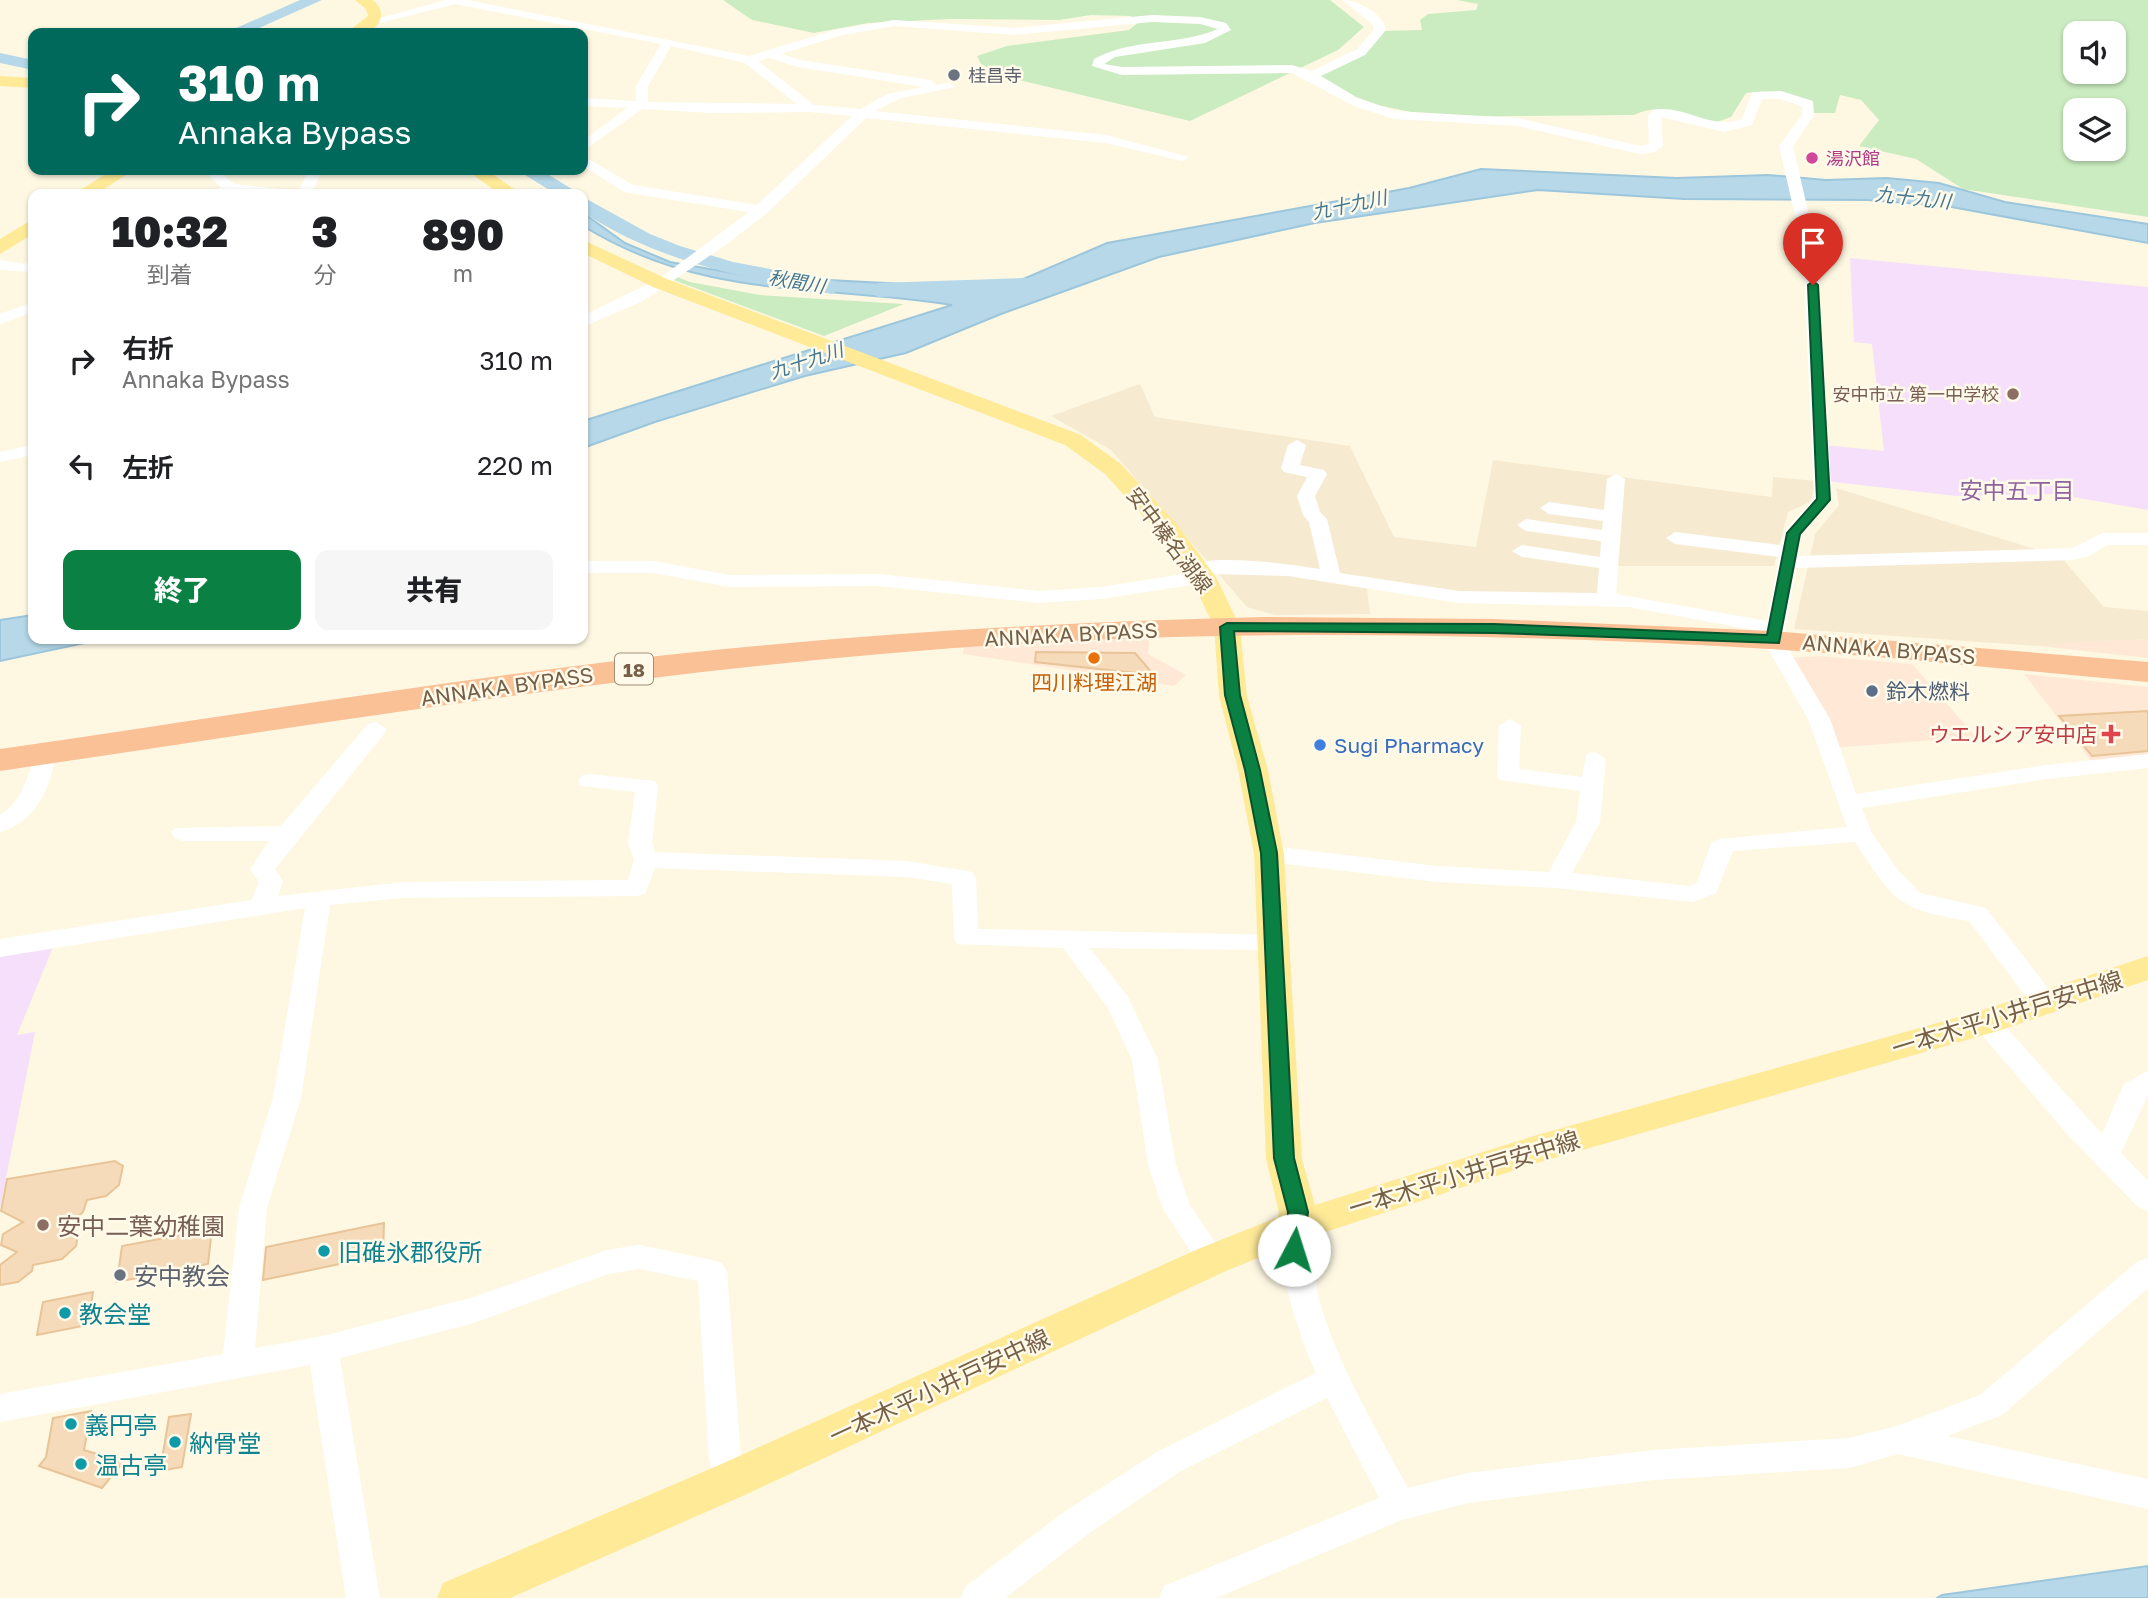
<!DOCTYPE html>
<html lang="ja">
<head>
<meta charset="utf-8">
<style>
	:root { --surface:#fff; --page:#f6f6f6; --text:#202124; --muted:#757577; --accent:#0b8043 }
	body { margin:0; font-family:"Golos Text","Noto Sans JP",sans-serif; background:var(--page); color:var(--text); height:100vh; display:flex; flex-direction:column; font-size:26px; white-space:nowrap }
	* { box-sizing:border-box; margin:0 }
	p { font-size:23px; color:var(--muted) }
	.icon { flex:none; width:38px; height:38px; fill:none; stroke:currentColor; stroke-width:2; stroke-linecap:round; stroke-linejoin:round }
	.map { position:relative; flex:1; overflow:hidden }
	.panel { position:absolute; left:28px; top:189px; width:560px; height:455px; display:flex; flex-direction:column; background:var(--surface); border-radius:14px; box-shadow:0 2px 5px #0004 }
	.panel>* { flex:none }
	.guide { position:absolute; left:28px; top:28px; width:560px; height:147px; border-radius:14px; box-shadow:0 2px 5px #0004; background:#00695c; color:#fff; overflow:hidden }
	.controls { position:absolute; left:2063px; top:21px; display:grid; gap:14px }
	.controls a { display:grid; place-items:center; width:63px; height:63px; border-radius:14px; background:var(--surface); box-shadow:0 2px 5px #0004; font-size:35px }
	.pin { position:absolute; display:grid; place-items:center; width:60px; height:60px; color:#fff; margin:-72px -30px; border-radius:50% 50% 50% 0; rotate:-45deg; box-shadow:0 0 7px #0007 }
	.pin .icon { rotate:45deg }
	.me { position:absolute; width:77px; margin:-38px; rotate:5deg; stroke-linejoin:round; filter:drop-shadow(0 0 5px #0008) }
	.turn { display:flex; align-items:center; gap:24px; height:147px; padding:0 35px; font-size:32px }
	.turn .icon { width:91px; height:91px; stroke-width:2.5 }
	.turn b { display:block; font-size:49px; line-height:60px }
	.eta { display:flex; justify-content:space-evenly; align-items:center; height:119px; text-align:center }
	.eta b { font-size:42px; font-weight:800; line-height:49px }
	.button { display:flex; gap:14px; margin-top:auto; padding:14px 35px }
	.button a { flex:1; height:80px; border-radius:14px; background:var(--accent); color:#fff; font-size:28px; font-weight:800; line-height:80px; text-align:center }
	.button a+a { background:var(--page); color:var(--text) }
	ul { padding:0; list-style:none }
	li { display:flex; align-items:center; gap:21px; height:105px; padding:0 35px }
	li div { flex:1 }
	li b { display:block; font-size:26px }
	li em { font-style:normal }
	.map>svg:first-child { display:block }
	.residential { fill:#f6ebd1 }
	.commercial { fill:#ffe9d6 }
	.education { fill:#f5dffa }
	.green { fill:#cbecc0; fill-rule:evenodd }
	.water { fill:#b6d8e8; stroke:#9cc6db; stroke-width:2 }
	.lines { fill:none; stroke-linecap:round; stroke-linejoin:round }
	.river { fill:#b6d8e8; fill-rule:evenodd }
	.building { fill:#f5dbb9; stroke:#e8c498; stroke-width:2 }
	.minor { fill:#fff; fill-rule:evenodd }
	.major { fill:#ffea98; fill-rule:evenodd }
	.highway { fill:#fbc196; fill-rule:evenodd }
	.route { fill:#0b8043; stroke:#07532c; stroke-width:2 }
	.worship-dot { fill:#6b7280; stroke:#fffaea; stroke-width:2.5 }
	.hotel-dot { fill:#d1479c; stroke:#fffaea; stroke-width:2.5 }
	.education-dot { fill:#8d6e63; stroke:#fffaea; stroke-width:2.5 }
	.food-dot { fill:#e8710a; stroke:#fffaea; stroke-width:2.5 }
	.service-dot { fill:#5c6f8a; stroke:#fffaea; stroke-width:2.5 }
	.health-dot { fill:#e0444e; stroke:#fffaea; stroke-width:2.5 }
	.shop-dot { fill:#3f7fe0; stroke:#fffaea; stroke-width:2.5 }
	.culture-dot { fill:#0f9aa8; stroke:#fffaea; stroke-width:2.5 }
	.labels { text-anchor:middle; dominant-baseline:central; stroke-width:5; stroke-linejoin:round; paint-order:stroke }
	.far-worship-label { font-size:18px; fill:#5b616d; stroke:#fffaea; text-anchor:start }
	.far-hotel-label { font-size:18px; fill:#b23c85; stroke:#fffaea; text-anchor:start }
	.far-education-label { font-size:18px; fill:#785e54; stroke:#fffaea; text-anchor:end }
	.far-water-label { font-size:19px; font-style:italic; fill:#427894; stroke:#fffaea }
	.shield { fill:#fffaea; stroke:#a08e78; stroke-width:2 }
	.shield-label { font-size:19px; font-weight:bold; fill:#776047 }
	.street-label { font-size:21px; fill:#776047; stroke:#fffaea }
	.food-label { font-size:21px; fill:#c56008; stroke:#fffaea }
	.service-label { font-size:21px; fill:#4e5e75; stroke:#fffaea; text-anchor:start }
	.health-label { font-size:21px; fill:#be3a42; stroke:#fffaea; text-anchor:end }
	.shop-label { font-size:21px; fill:#366cbe; stroke:#fffaea; text-anchor:start }
	.neighbourhood-label { font-size:23px; fill:#91629b; stroke:#fffaea }
	.near-street-label { font-size:24px; fill:#776047; stroke:#fffaea }
	.near-education-label { font-size:24px; fill:#785e54; stroke:#fffaea; text-anchor:start }
	.near-culture-label { font-size:24px; fill:#0d838f; stroke:#fffaea; text-anchor:start }
	.near-worship-label { font-size:24px; fill:#5b616d; stroke:#fffaea; text-anchor:start }
</style>
</head>
<body>
<div class="map">
<svg width="2148" height="1598" viewBox="0 0 2148 1598">
	<rect width="100%" height="100%" fill="#fef8e3"/>
	<path class="residential" d="M1140,384L1155,417L1350,446L1394,537L1476,547L1493,460L1772,497L1773,477L1817,481L1810,502L1788,512L1774,566H1604L1602,596L1463,595L1366,580L1370,614L1275,615L1247,607L1111,450L1051,416Z
		M1836,488L2061,557L2104,607L2148,611V639L2039,646L1794,629L1815,534L1839,505Z"/>
	<path class="commercial" d="M1150,638L1148,654L1186,675L1174,686L963,654L964,646Z
		M2148,639V658L2039,646L2074,642Z
		M1819,656L1912,664L1976,737L1831,748L1789,658Z
		M2024,674L2148,687V756L2091,761Z"/>
	<path class="education" d="M1850,258L2148,287V510L2056,494L1956,496L1826,481L1824,445L1884,451L1872,344L1854,342Z
		M53,947L17,1035L35,1032L0,1208V954Z"/>
	<path class="green" d="M723,0H1330L1364,27L1338,50L1190,121L1003,76L981,64L977,56L1007,46L1129,30L1139,22L1131,16L1091,15L1059,20L950,19L868,23L814,33L752,20Z
		M1457,0H2148V217L1963,189L1916,159L1859,146L1879,120L1861,100L1840,95L1835,113H1812C1789,91 1777,90 1746,93L1731,117L1708,125C1684,115 1660,102 1634,115L1434,117L1359,101L1320,78L1322,72L1383,31L1422,30L1420,20L1428,14L1476,10L1478,4ZM2076,33H2114V72H2076ZM2076,110H2114V149H2076Z
		M675,276L690,282L760,295L904,304L824,336L671,279Z"/>
	<path class="water" d="M1481,169L1677,178L1768,175L1826,180L1887,178L1939,183L2005,202L2148,224V243L1946,206L1867,200L1684,199L1538,190L1315,223L1159,257L1001,314L906,353L805,376L655,422L583,448V421L952,305C819,284 705,301 583,226V213L625,243L670,262L750,276L1000,289L1107,243L1409,188Z
		M33,615V639H103L0,661V620Z
		M2148,1566V1598H1937L1942,1595Z"/>
	<g class="lines">
		<path class="river" d="M300,0H322L248,33H225Z
			M0,53L33,60V70L0,63Z
			M517,170H541L580,194H556Z
			M583,197L650,234L680,246L733,262L840,282L843,287L832,294C744,277 659,263 583,212Z
			M1026,278L1037,285L1034,290L878,297L867,290L878,283Z"/>
	</g>
	<path class="building" d="M1036,652L1135,653L1154,675L1035,662Z
		M2148,711V751L2092,756L2059,716Z
		M115,1161L123,1166L119,1185L106,1196L87,1200L83,1212L65,1229L78,1235L76,1246L62,1259L33,1265L32,1271L18,1282L0,1285V1265L17,1252L1,1245L3,1234L23,1222L1,1211L7,1179Z
		M384,1223L383,1255L263,1280L266,1247Z
		M212,1229L208,1264L117,1282L122,1246Z
		M93,1292L88,1325L37,1335L43,1302Z
		M91,1411L84,1450L123,1462L102,1488L39,1466L46,1457L53,1418Z
		M191,1414L182,1467L160,1471L169,1417Z"/>
	<g class="lines">
		<path class="minor" d="M446,0H467L749,56L835,30L894,20L1014,28L1152,15L1200,17L1226,23L1231,30L1205,43L1115,57L1104,64L1122,67L1292,65L1312,71L1357,49L1374,30L1373,25L1343,0C1358,0 1383,14 1386,30L1365,55L1321,76L1356,97L1395,111L1517,118L1640,146L1649,144L1648,116L1653,110C1684,104 1711,131 1742,119L1752,92L1781,91L1813,101L1814,115L1793,146L1817,250L1832,500L1802,534L1798,556L2073,548L2103,533H2148V545H2107L2089,556L2073,560L1796,568L1783,640L1830,719L1856,794L2047,765L2148,754V768L2047,779L1862,808L1872,833L1897,869L1920,893L1986,908L2054,996L2058,1003L2054,1010L2045,1012L2036,1010L1969,921C1897,909 1895,902 1855,842L1733,851L1716,893L1693,902L1556,888L1437,882L1269,862L1261,860L1257,854L1261,848L1269,846L1437,866L1549,872L1576,822L1580,791L1500,780L1497,775L1499,726L1510,719L1521,726L1519,769L1582,777L1587,754L1595,752L1606,759L1600,822L1572,873L1690,886L1697,882L1711,843L1720,839L1847,827L1808,719L1763,640L1764,632L1629,607L1459,603L1288,576L1211,574L1213,577L1210,581L1203,583L1101,599L1039,603L878,586L730,587L653,573H583V561H653L730,575L878,574L1039,591L1101,587L1190,573L1186,569C1200,551 1297,565 1320,569L1309,522L1303,515L1297,496L1307,477L1284,472L1281,468L1288,445L1297,440L1306,445L1300,465L1324,470L1327,474L1315,496L1320,512L1327,519L1340,573L1459,591L1597,593L1599,568L1522,557L1512,551L1522,545L1600,557L1601,541L1526,531L1517,525L1526,519L1602,530L1603,521L1549,514L1540,508L1549,502L1604,510L1607,479L1616,474L1625,479L1616,594L1767,621L1779,557L1675,544L1666,538L1675,532L1781,545L1786,529L1814,499L1803,250L1779,146L1802,115V106L1780,99H1762L1752,125L1724,132L1661,117L1663,146L1654,152L1640,154L1517,126L1394,119L1354,106L1292,73L1122,75L1092,66L1094,59C1131,38 1179,46 1218,29L1200,24L1152,22L1014,35L894,26L842,35L781,54L800,60L931,80L936,85L949,83L955,87L901,98L875,111L1106,135L1189,157L1182,161L1106,143L866,118L767,213L724,246L643,301L583,327V316L660,278L749,212L624,192L583,166V156L633,185L757,205L852,116L810,112L714,113L642,109L583,151V141L627,108L583,106V98L636,101V86L661,44L455,4L372,25L366,22ZM671,46L745,63L797,104L648,102V86ZM769,58L798,67L924,87L887,94L861,109L814,105L758,61Z
			M212,170H226L224,176L234,184L299,191L308,170H322L312,194H212L221,187L210,177Z
			M0,260L24,264L33,261V272L0,270Z
			M33,302V312L0,324V314Z
			M33,445V455L0,462V452Z
			M376,722L387,729L384,734L275,869L283,881L278,896L404,882L628,880L634,860L628,843L635,792L581,786L578,781L581,776L589,774L655,781L658,786L652,843L655,852L907,861L972,872L976,878L978,929L1281,935L1284,941L1281,947L1272,950L1090,948L1128,997L1158,1060L1176,1165L1190,1205L1227,1260L1222,1269L1212,1272L1202,1269L1163,1209L1148,1165L1132,1060L1108,1008L1063,948L957,944L954,938L952,884L907,877L655,868L645,894L637,896L404,898L330,905L301,1098L267,1208L255,1348L323,1336L474,1297L607,1250L639,1245L712,1260L722,1263L727,1272L741,1459L748,1480L744,1491L732,1495L720,1491L709,1459L698,1281L639,1269L608,1274L474,1323L340,1358L380,1598H346L310,1365L0,1422V1394L223,1354L239,1208L273,1098L305,908L0,957V939L252,900L259,882L250,869L269,841H183L175,838L171,833L175,828L281,826L368,724Z
			M46,746L57,753C49,788 38,821 0,832V815C32,796 28,751 46,746Z
			M1986,1012L1995,1015L2102,1134L2124,1084L2148,1071V1095L2121,1153L2148,1181V1211L2138,1207L2068,1135L1977,1029L1973,1022L1977,1015Z
			M1296,1214L1306,1218C1315,1236 1313,1278 1320,1303C1340,1369 1375,1427 1408,1488L1468,1473L1654,1450L1849,1438L1897,1426L1980,1395L2138,1261L2148,1258V1288L2002,1415L1947,1436L2148,1479V1509L1898,1454L1849,1468L1654,1480L1468,1503L1402,1520L1216,1598H1159L1164,1586L1379,1498L1327,1398L1179,1472L1088,1534L1005,1598H961L966,1586L1064,1512L1157,1452L1316,1373C1301,1339 1268,1252 1286,1218Z"/>
		<path class="major" d="M355,0H372C388,10 381,29 364,33C359,35 351,33 346,33L368,16L366,9Z
			M0,76L33,78V88L0,86Z
			M112,170H134L96,194H74Z
			M466,170H487L521,194H500Z
			M33,219V234L0,254V239Z
			M583,240L667,279L1081,435L1121,464L1176,523L1216,577L1240,627L1247,696L1268,770L1284,854L1302,1159L1315,1205L1537,1135L1980,1011L2148,956V980L1998,1031L1537,1163L1307,1238L1226,1271L747,1494L510,1598H437L443,1583L717,1466L1198,1249L1278,1217L1279,1212L1266,1159L1254,854L1238,770L1219,696L1214,627L1191,578L1158,533L1105,474L1065,445L653,287L583,253Z"/>
		<path class="highway" d="M1264,617L1494,619L1773,631L2148,662V682C2022,671 1896,657 1770,649C1561,637 1350,631 1141,638C758,651 379,715 0,771V749C202,720 405,687 607,662C825,636 1045,622 1264,617Z"/>
	</g>
	<path class="route" d="M1813,281L1818,285L1830,500L1800,534L1779,643L1494,633L1234,631L1240,695L1260,770L1277,853L1294,1158L1308,1212L1302,1256L1294,1258L1287,1256L1284,1250L1288,1212L1274,1158L1261,853L1245,770L1225,695L1220,627L1227,623L1494,624L1767,635L1787,533L1817,499L1808,285Z"/>
	<g class="worship-dot">
		<circle cx="954" cy="75" r="7"/>
		<circle cx="120" cy="1275" r="7"/>
	</g>
	<circle class="hotel-dot" cx="1812" cy="158" r="7"/>
	<g class="education-dot">
		<circle cx="2013" cy="394" r="7"/>
		<circle cx="43" cy="1225" r="7"/>
	</g>
	<circle class="food-dot" cx="1094" cy="658" r="7"/>
	<circle class="service-dot" cx="1872" cy="691" r="7"/>
	<path class="health-dot" d="M2107.5 723.5h7v7h7v7h-7v7h-7v-7h-7v-7h7z"/>
	<circle class="shop-dot" cx="1320" cy="745" r="7"/>
	<g class="culture-dot">
		<circle cx="324" cy="1251" r="7"/>
		<circle cx="65" cy="1313" r="7"/>
		<circle cx="71" cy="1424" r="7"/>
		<circle cx="175" cy="1442" r="7"/>
		<circle cx="81" cy="1464" r="7"/>
	</g>
	<g class="labels">
		<g class="far-worship-label">
			<text x="968" y="75">桂昌寺</text>
		</g>
		<g class="far-hotel-label">
			<text x="1826" y="158">湯沢館</text>
		</g>
		<g class="far-education-label">
			<text x="1999" y="394">安中市立 第一中学校</text>
		</g>
		<g class="far-water-label">
			<text transform="translate(1913 197) rotate(6)">九十九川</text>
			<text transform="translate(1349 204) rotate(-12)">九十九川</text>
			<text transform="translate(797 281) rotate(10)">秋間川</text>
			<text transform="translate(806 360) rotate(-18)">九十九川</text>
		</g>
		<rect class="shield" x="615" y="653.5" width="38" height="31" rx="5"/>
		<g class="shield-label">
			<text x="634" y="669">18</text>
		</g>
		<g class="street-label">
			<text transform="translate(1170 540) rotate(53)">安中榛名湖線</text>
			<text transform="translate(1071 634) rotate(-3)">ANNAKA BYPASS</text>
			<text transform="translate(1889 649) rotate(5)">ANNAKA BYPASS</text>
			<text transform="translate(507 686) rotate(-8)">ANNAKA BYPASS</text>
		</g>
		<g class="food-label">
			<text x="1094" y="682">四川料理江湖</text>
		</g>
		<g class="service-label">
			<text x="1886" y="691">鈴木燃料</text>
		</g>
		<g class="health-label">
			<text x="2097" y="734">ウエルシア安中店</text>
		</g>
		<g class="shop-label">
			<text x="1334" y="745">Sugi Pharmacy</text>
		</g>
		<g class="neighbourhood-label">
			<text x="2017" y="490">安中五丁目</text>
		</g>
		<g class="near-street-label">
			<text transform="translate(2007 1013) rotate(-17)">一本木平小井戸安中線</text>
			<text transform="translate(1464 1173) rotate(-17)">一本木平小井戸安中線</text>
			<text transform="translate(939 1386) rotate(-25)">一本木平小井戸安中線</text>
		</g>
		<g class="near-education-label">
			<text x="57" y="1225">安中二葉幼稚園</text>
		</g>
		<g class="near-culture-label">
			<text x="338" y="1251">旧碓氷郡役所</text>
			<text x="79" y="1313">教会堂</text>
			<text x="85" y="1424">義円亭</text>
			<text x="189" y="1442">納骨堂</text>
			<text x="95" y="1464">温古亭</text>
		</g>
		<g class="near-worship-label">
			<text x="134" y="1275">安中教会</text>
		</g>
	</g>
</svg>
<div class="controls">
<a><svg class="icon" aria-label="sound" viewBox="0 0 24 24"><path d="M4 9h4l5-4v14l-5-4H4zM17 9q2 3 0 6"/></svg></a>
<a><svg class="icon" aria-label="layers" viewBox="0 0 24 24"><path d="M12 4l9 5-9 5-9-5zM3 14l9 5 9-5"/></svg></a>
</div>
<div class="pin" style="left:1813px;top:285px;background:#d93025"><svg class="icon" aria-label="arrive" viewBox="0 0 24 24"><path d="M6 21V4h12l-3 4 3 4H6"/></svg></div>
<svg class="me" style="left:1294px;top:1250px" viewBox="-20 -20 40 40"><circle r="19" fill="#fff"/><path d="M0-13L10 11 0 6-10 11z" fill="#0b8043"/></svg>
<div class="guide">
<div class="turn"><svg class="icon" aria-label="right" viewBox="0 0 24 24"><path d="M7 20v-9h11M14 6l5 5-5 5"/></svg><div><b>310 m</b>Annaka Bypass</div></div>
</div>
<section class="panel">
<div class="eta">
<div><b>10:32</b><p>到着</p></div>
<div><b>3</b><p>分</p></div>
<div><b>890</b><p>m</p></div>
</div>
<ul>
<li><svg class="icon" aria-label="right" viewBox="0 0 24 24"><path d="M7 20v-9h11M14 6l5 5-5 5"/></svg><div><b>右折</b><p>Annaka Bypass</p></div><em>310 m</em></li>
<li><svg class="icon" aria-label="left" viewBox="0 0 24 24"><path d="M17 20v-9H6M10 6l-5 5 5 5"/></svg><div><b>左折</b></div><em>220 m</em></li>
</ul>
<div class="button"><a>終了</a><a>共有</a></div>
</section>
</div>
</body>
</html>
